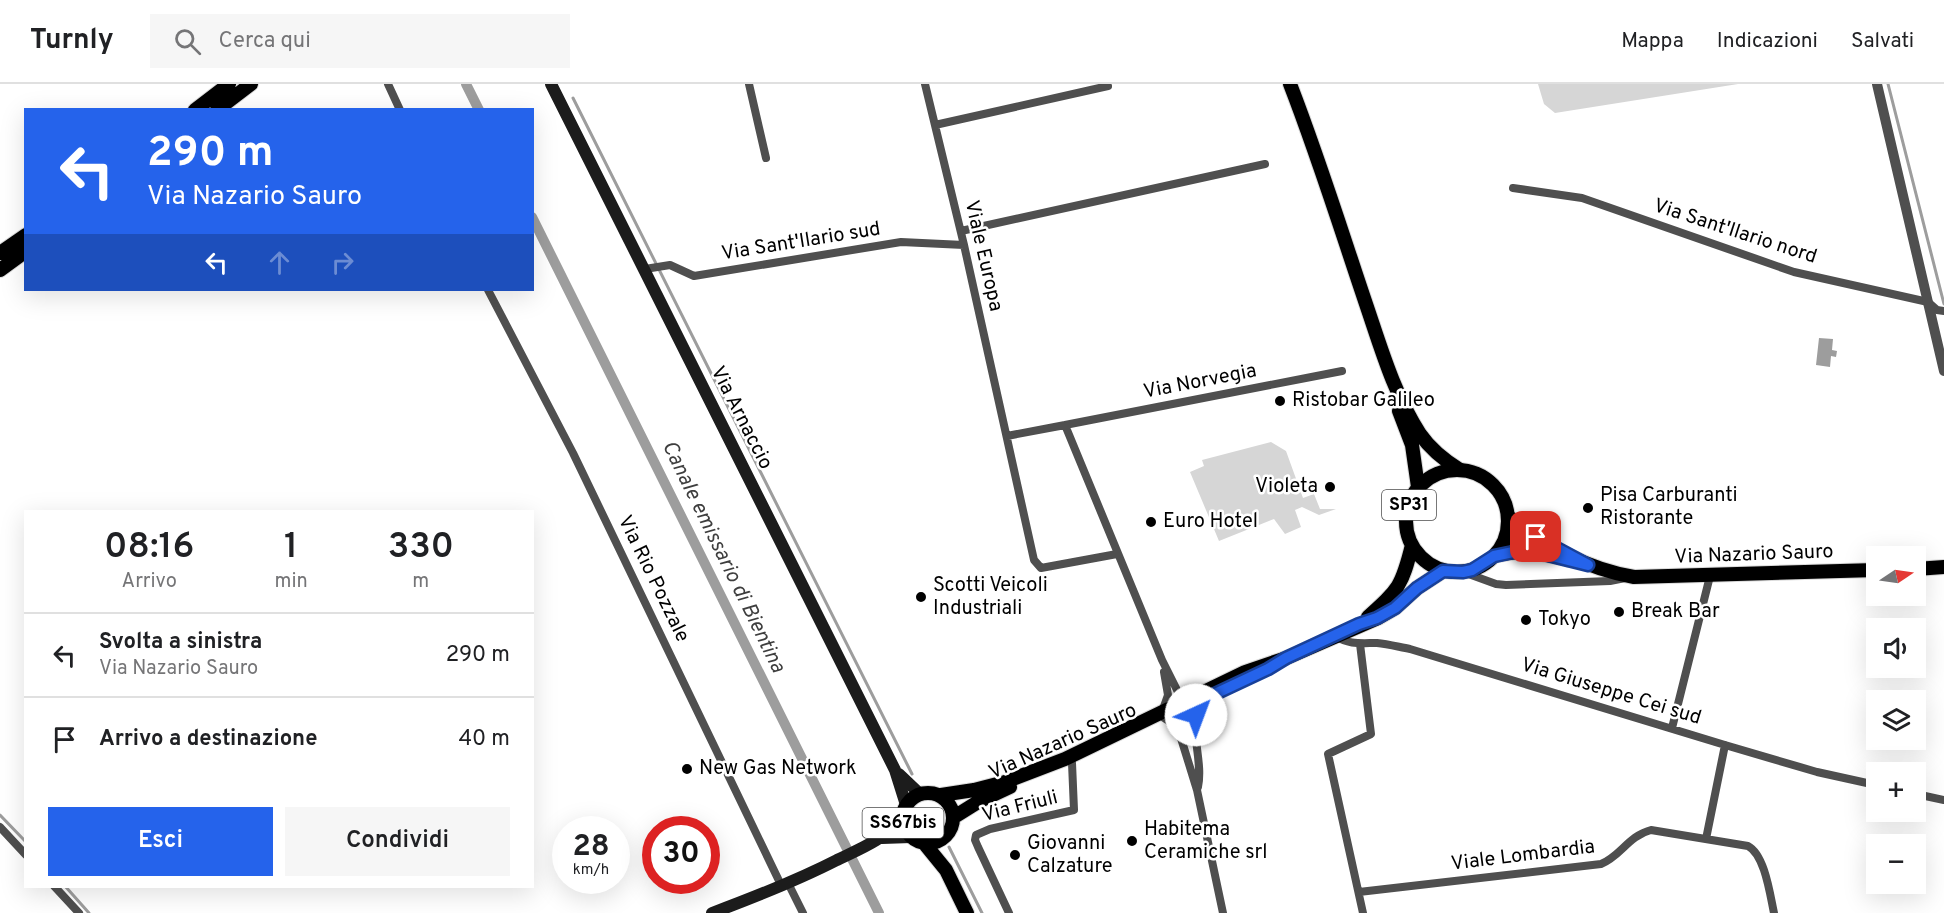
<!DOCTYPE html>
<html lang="it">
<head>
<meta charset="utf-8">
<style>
	:root { --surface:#fff; --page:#f6f6f6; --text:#202124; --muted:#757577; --line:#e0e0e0; --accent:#2563eb }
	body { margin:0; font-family:Overpass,sans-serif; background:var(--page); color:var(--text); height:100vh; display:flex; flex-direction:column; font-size:22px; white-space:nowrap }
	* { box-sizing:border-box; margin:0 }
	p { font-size:20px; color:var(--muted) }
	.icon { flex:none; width:33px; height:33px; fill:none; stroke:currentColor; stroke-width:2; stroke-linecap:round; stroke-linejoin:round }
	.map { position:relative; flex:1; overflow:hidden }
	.drawer { position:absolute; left:24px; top:426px; width:510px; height:378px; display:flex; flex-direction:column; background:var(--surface); border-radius:0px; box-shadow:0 6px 24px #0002 }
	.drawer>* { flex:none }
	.guide { position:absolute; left:24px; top:24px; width:510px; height:183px; border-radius:0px; box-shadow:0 6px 24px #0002; background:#2563eb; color:#fff; overflow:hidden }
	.needle { width:39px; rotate:77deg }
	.buttons { position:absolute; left:1866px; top:462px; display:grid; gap:12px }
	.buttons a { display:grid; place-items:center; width:60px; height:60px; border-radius:0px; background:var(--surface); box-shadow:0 6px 24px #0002; font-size:30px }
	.speed { position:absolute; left:552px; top:732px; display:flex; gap:12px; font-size:30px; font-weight:700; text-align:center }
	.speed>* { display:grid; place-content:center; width:78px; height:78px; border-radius:50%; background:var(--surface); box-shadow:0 6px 24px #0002; line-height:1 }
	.speed small { font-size:15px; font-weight:400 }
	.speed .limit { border:9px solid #d22; background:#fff; color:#111 }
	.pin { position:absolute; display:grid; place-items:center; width:51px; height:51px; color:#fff; margin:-26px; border-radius:12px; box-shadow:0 3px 9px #0006 }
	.me { position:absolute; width:66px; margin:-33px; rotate:43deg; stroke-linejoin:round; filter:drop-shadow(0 0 4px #0008) }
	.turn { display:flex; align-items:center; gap:21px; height:126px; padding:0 24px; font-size:27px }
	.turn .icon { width:78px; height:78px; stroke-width:2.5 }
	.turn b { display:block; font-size:42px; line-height:51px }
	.lanes { display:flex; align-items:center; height:57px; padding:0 24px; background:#0003; justify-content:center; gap:30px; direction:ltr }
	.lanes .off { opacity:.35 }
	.eta { display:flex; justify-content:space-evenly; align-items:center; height:102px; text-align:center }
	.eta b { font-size:36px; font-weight:600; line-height:42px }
	.cta { display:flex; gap:12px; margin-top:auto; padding:12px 24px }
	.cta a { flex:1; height:69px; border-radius:0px; background:var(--accent); color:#fff; font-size:24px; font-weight:600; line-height:69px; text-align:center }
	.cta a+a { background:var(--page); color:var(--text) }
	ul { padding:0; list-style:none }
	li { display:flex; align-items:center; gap:18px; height:84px; padding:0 24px; border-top:2px solid var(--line) }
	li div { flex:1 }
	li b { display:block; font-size:22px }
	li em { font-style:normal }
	header { display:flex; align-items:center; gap:36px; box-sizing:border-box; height:84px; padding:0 30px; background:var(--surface); border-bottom:2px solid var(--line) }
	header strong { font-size:28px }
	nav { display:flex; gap:33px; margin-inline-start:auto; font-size:21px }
	.search { width:420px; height:54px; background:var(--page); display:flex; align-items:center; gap:15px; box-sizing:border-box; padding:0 21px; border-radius:0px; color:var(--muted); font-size:22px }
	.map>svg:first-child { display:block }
	.green { fill:#d6d6d6 }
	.water { fill:#9d9d9d }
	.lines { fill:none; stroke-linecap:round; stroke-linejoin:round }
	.stream { stroke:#9d9d9d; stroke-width:3 }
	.canal { stroke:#9d9d9d; stroke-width:10 }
	.primary-casing { stroke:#dbdbdb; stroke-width:16 }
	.trunk-casing { stroke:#dbdbdb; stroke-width:16 }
	.minor { stroke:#4f4f4f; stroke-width:8 }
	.tertiary { stroke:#4f4f4f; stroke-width:10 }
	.secondary { stroke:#1c1c1c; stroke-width:12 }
	.primary { stroke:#000; stroke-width:14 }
	.trunk { stroke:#000; stroke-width:14 }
	.route-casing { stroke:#184099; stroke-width:15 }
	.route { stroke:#2563eb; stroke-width:10 }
	.poi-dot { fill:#000; stroke:#fff; stroke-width:2 }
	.labels { text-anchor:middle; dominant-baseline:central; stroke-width:5; stroke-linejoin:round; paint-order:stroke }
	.shield { fill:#fff; stroke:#4c4c4c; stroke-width:1.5 }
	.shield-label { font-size:18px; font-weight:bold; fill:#000 }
	.street-label { font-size:20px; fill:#000; stroke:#fff }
	.poi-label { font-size:20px; fill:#000; stroke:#fff; text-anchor:start }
	.water-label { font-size:21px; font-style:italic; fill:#3e3e3e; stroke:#fff }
</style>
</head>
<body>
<header>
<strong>Turnly</strong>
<div class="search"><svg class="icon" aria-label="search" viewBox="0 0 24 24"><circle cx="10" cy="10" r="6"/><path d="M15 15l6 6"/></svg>Cerca qui</div>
<nav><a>Mappa</a><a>Indicazioni</a><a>Salvati</a></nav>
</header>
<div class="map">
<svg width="1944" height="829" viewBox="0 0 1944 829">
	<rect width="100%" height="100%" fill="#fff"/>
	<path class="green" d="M1538,0H1738L1555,29L1544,20Z
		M1271,358L1286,367L1303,414L1314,410L1320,425H1336L1319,431L1302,423L1295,426L1301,443L1285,450L1274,435L1219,457L1190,388L1204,382L1202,376Z"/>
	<path class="water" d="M1819,254L1833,255L1832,266L1837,267L1836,273L1831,272L1830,283L1816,281Z"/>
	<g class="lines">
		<path class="stream" d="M1888,0L1944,220
			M573,14L912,690
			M0,731L26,758
			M949,763L982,829
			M65,802L89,829"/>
		<path class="canal" d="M466,0L479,26
			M532,133L879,829"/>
		<g class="primary-casing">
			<path id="primary" d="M1406 437a51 51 0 1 1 102 0a51 51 0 1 1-102 0Z
				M1508,432C1543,462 1588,485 1634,493L1876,486
				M1494,472C1523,464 1541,469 1569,476
				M1916,485L1944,483
				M1368,533C1399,505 1402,502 1412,461
				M903 734a25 25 0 1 1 50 0a25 25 0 1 1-50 0Z
				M941,711L974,706L1005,698L1065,675L1245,588L1286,574L1378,534L1395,524L1417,504L1443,487
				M954,733L978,718L1010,703
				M924,759L946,786L967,829"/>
		</g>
		<g class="trunk-casing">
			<path id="trunk" d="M1290,0C1318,72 1341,146 1366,220C1381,264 1394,310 1420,350C1431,366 1444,376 1460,386
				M195,26L229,0
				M217,26L251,0
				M0,169L26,151
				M0,186L26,167
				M1399,327L1412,361L1418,403"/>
		</g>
		<path class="minor" d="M388,0L400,26
			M749,0L766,74
			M925,0L964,161L1034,476L1041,484L1117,470
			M935,41L1108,2L1107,0
			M1513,104L1582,114L1794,188L1928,218L1937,226L1944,227
			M961,147L1265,80
			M645,185L670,181L694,192L901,158L964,161
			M488,206L573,369L782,803
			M1065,341L1342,287
			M1007,352L1065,341L1162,576L1179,610L1193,608
			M1463,488L1496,500L1506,501L1610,497L1625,494
			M1335,552C1349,561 1361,559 1377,559C1388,560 1399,563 1410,565L1725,661L1817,688L1876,701
			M1360,560L1371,650L1328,670L1363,829
			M1162,628L1168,611L1164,588
			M1164,634L1176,642L1180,651L1197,706L1223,829
			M1672,644L1710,492
			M1198,703C1204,674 1186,642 1202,616
			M1916,710L1944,716
			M0,743L26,771
			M1706,755L1725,661
			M788,799L803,829
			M54,802L79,829
			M1359,808L1601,780C1621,772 1628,752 1651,746L1748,762C1765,771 1770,811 1774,829
			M1009,829L978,763L975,756L976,751L990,745L1074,726L1072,679"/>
		<path class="tertiary" d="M1877,0L1944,287"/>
		<path class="secondary" d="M551,0L895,686L906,721
			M899,690L920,710
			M882,754L911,753
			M712,829C755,813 796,797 837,776C862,764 885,755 903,733"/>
		<use href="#primary" class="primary"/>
		<use href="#trunk" class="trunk"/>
	</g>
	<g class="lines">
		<g class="route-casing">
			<path id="route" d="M1196,631L1202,616L1268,585L1286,574L1359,540L1377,534L1395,524L1417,504L1443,487L1463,488L1472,486L1494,472L1518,467L1536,468L1588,481L1536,453"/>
		</g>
		<use href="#route" class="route"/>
	</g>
	<g class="poi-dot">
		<circle cx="1280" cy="317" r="6"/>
		<circle cx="1330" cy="403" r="6"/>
		<circle cx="1588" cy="424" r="6"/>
		<circle cx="1151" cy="438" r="6"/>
		<circle cx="921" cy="513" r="6"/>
		<circle cx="1619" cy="528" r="6"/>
		<circle cx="1526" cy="536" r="6"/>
		<circle cx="687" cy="685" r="6"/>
		<circle cx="1132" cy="757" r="6"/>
		<circle cx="1015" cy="771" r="6"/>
	</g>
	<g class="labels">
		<g class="shield">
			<rect x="1382" y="406" width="54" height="30" rx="4.5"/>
			<rect x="862.5" y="724" width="81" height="30" rx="4.5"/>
		</g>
		<g class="shield-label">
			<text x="1409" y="421">SP31</text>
			<text x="903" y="739">SS67bis</text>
		</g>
		<g class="street-label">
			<text transform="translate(1735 148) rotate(18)">Via Sant'Ilario nord</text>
			<text transform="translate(801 158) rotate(-9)">Via Sant'Ilario sud</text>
			<text transform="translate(983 172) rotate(77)">Viale Europa</text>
			<text transform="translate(1200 298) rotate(-11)">Via Norvegia</text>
			<text transform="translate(741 334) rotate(63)">Via Arnaccio</text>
			<text transform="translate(1754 471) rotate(-2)">Via Nazario Sauro</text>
			<text transform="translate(653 495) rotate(64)">Via Rio Pozzale</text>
			<text transform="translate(1611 608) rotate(17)">Via Giuseppe Cei sud</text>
			<text transform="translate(1063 658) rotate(-24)">Via Nazario Sauro</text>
			<text transform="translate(1020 723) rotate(-14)">Via Friuli</text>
			<text transform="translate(1523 772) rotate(-7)">Viale Lombardia</text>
		</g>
		<g class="poi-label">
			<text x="1292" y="317">Ristobar Galileo</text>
			<text x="1318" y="403" text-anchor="end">Violeta</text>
			<text x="1600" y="412">Pisa Carburanti<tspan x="1600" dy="23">Ristorante</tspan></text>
			<text x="1163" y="438">Euro Hotel</text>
			<text x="933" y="502">Scotti Veicoli<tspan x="933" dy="23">Industriali</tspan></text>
			<text x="1631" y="528">Break Bar</text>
			<text x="1538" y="536">Tokyo</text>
			<text x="699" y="685">New Gas Network</text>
			<text x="1144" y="746">Habitema<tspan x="1144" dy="23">Ceramiche srl</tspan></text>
			<text x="1027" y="760">Giovanni<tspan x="1027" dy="23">Calzature</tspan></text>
		</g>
		<g class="water-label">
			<text transform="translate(723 473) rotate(64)">Canale emissario di Bientina</text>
		</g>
	</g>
</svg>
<div class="buttons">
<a><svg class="needle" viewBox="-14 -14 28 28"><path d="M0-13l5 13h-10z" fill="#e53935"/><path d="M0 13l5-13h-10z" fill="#757577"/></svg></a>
<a><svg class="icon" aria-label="sound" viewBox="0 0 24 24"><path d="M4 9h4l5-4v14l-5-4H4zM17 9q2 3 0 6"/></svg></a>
<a><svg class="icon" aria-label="layers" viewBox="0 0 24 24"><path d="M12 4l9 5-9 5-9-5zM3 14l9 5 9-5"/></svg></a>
<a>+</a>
<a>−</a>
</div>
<div class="speed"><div>28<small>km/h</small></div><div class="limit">30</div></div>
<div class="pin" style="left:1536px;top:453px;background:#d93025"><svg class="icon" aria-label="arrive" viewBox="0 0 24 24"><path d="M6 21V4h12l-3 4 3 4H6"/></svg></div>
<svg class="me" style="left:1196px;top:631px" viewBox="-20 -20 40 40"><circle r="19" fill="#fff"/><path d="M0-13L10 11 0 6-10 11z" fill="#2563eb"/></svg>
<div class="guide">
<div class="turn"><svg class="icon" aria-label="left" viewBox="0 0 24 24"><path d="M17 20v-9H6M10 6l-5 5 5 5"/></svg><div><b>290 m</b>Via Nazario Sauro</div></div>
<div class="lanes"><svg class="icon" aria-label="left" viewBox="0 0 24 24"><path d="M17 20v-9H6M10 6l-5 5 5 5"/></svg><svg class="icon off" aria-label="ahead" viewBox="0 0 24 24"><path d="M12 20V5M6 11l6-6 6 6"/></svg><svg class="icon off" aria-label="right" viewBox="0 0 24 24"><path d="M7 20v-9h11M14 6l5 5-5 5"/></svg></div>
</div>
<section class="drawer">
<div class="eta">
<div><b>08:16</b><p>Arrivo</p></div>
<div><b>1</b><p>min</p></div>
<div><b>330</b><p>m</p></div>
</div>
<ul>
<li><svg class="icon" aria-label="left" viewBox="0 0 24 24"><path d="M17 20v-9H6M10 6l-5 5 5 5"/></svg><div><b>Svolta a sinistra</b><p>Via Nazario Sauro</p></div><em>290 m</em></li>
<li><svg class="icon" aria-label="arrive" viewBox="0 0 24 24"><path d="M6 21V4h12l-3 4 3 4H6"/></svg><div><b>Arrivo a destinazione</b></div><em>40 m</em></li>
</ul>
<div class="cta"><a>Esci</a><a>Condividi</a></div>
</section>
</div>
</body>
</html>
